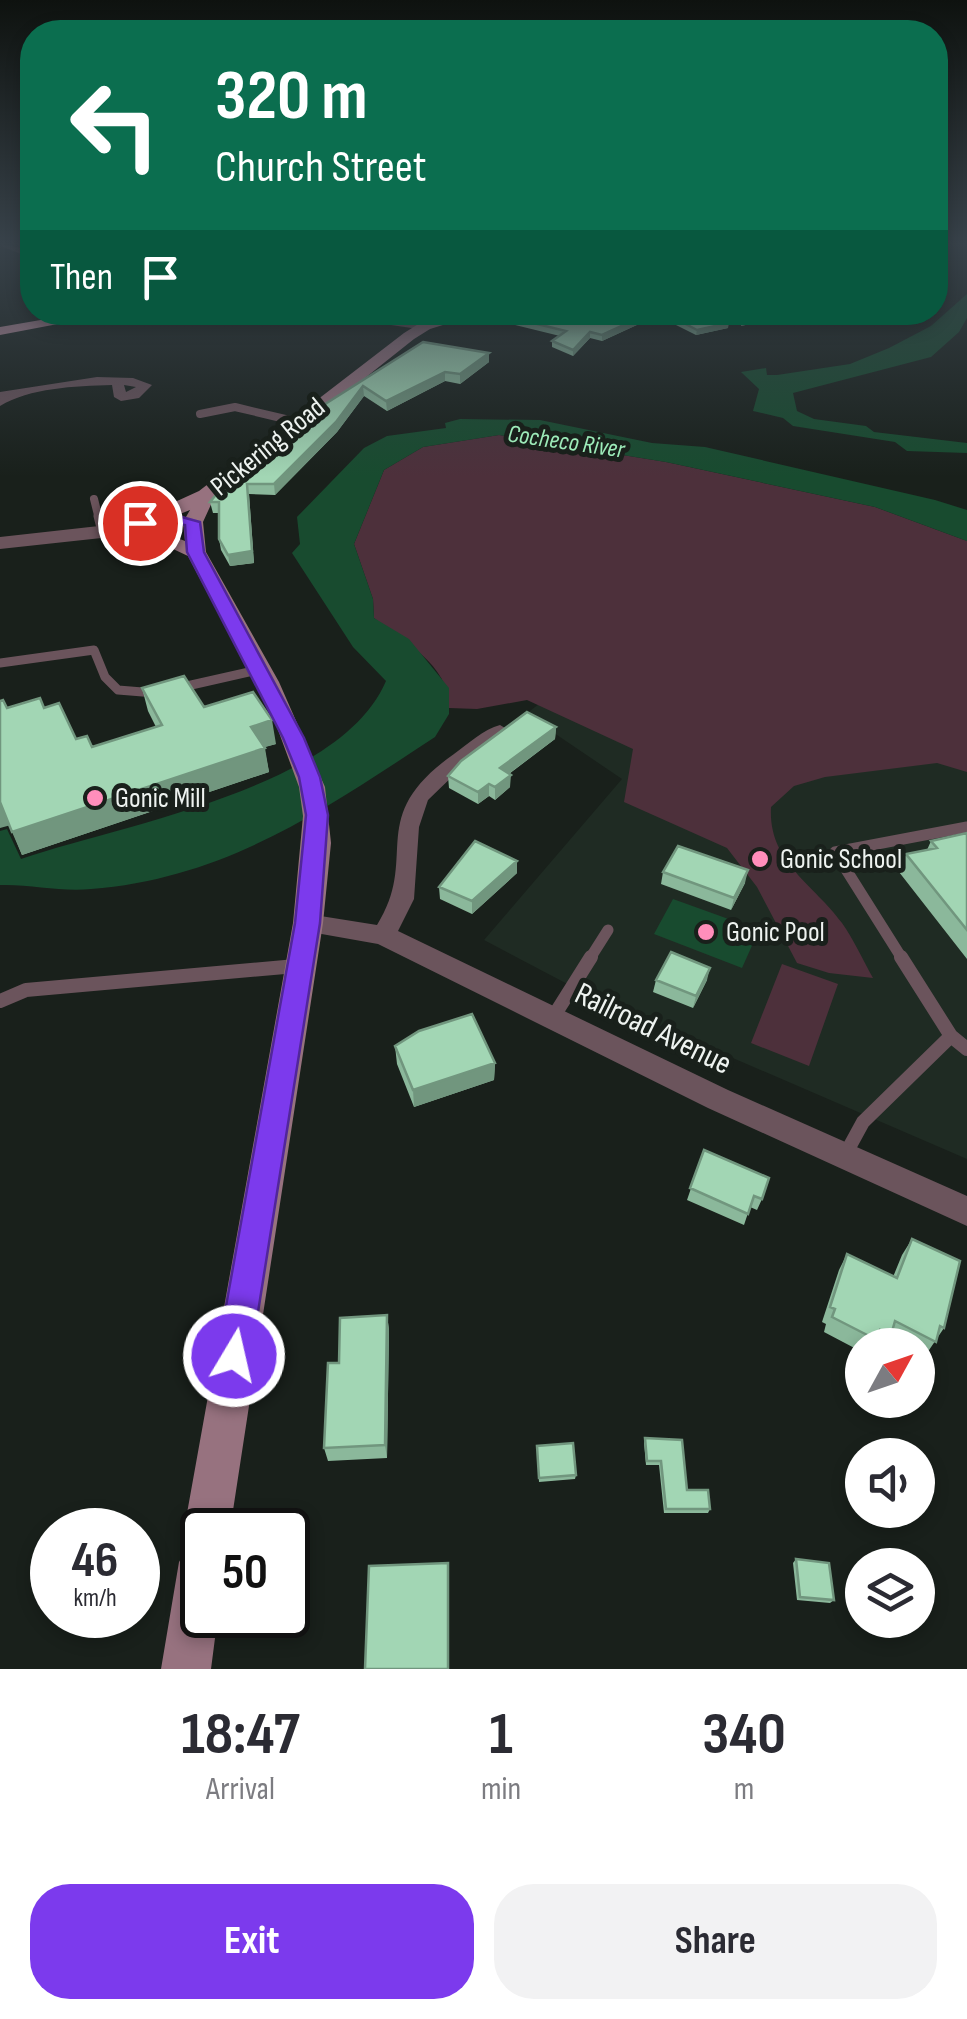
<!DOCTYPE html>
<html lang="en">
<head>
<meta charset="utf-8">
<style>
	:root { --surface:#fff; --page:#f2f2f3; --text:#2b2b33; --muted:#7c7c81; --accent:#7c3aed }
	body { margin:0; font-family:"Sofia Sans Condensed",sans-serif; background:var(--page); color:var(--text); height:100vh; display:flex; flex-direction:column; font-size:38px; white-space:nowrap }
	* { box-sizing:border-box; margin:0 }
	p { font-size:32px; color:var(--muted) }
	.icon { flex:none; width:55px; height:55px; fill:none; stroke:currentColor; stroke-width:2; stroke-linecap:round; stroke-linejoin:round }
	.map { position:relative; height:1669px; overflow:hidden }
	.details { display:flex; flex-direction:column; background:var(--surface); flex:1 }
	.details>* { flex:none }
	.banner { position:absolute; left:20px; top:20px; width:928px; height:305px; border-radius:40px; box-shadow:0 5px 15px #0003; background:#0b6e4f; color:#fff; overflow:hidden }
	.needle { width:65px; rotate:50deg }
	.buttons { position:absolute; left:845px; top:1328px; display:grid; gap:20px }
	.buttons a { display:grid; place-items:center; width:90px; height:90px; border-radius:50%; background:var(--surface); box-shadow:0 5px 15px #0003; font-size:50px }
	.speed { position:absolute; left:30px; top:1508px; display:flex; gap:20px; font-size:50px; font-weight:700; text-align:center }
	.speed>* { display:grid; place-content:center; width:130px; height:130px; border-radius:50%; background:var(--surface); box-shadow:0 5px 15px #0003; line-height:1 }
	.speed small { font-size:25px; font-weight:400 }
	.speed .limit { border:5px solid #111; border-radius:15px; background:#fff; color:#111 }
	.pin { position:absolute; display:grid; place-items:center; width:85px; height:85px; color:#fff; margin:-42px; border:5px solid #fff; border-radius:50%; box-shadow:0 2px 10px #0007 }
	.me { position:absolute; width:110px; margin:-55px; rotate:9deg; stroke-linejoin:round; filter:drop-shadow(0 0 8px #0008) }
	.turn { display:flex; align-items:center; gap:35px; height:210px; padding:0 30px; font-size:45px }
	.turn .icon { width:130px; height:130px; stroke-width:2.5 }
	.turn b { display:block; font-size:70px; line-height:85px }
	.then { display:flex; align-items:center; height:95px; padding:0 30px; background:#0003; gap:20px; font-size:38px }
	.eta { display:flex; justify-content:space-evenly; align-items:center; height:170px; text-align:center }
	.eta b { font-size:60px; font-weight:700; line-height:70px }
	.button { display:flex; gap:20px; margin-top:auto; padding:20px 30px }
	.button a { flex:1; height:115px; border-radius:40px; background:var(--accent); color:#fff; font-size:40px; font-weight:700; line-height:115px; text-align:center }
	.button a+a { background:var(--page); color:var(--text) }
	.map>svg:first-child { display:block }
	.built { fill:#1f2b23 }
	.green { fill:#4d303b }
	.water { fill:#184b2f }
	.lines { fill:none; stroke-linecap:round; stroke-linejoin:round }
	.service-far3 { stroke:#6b545c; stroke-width:8 }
	.service-far2 { stroke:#6b545c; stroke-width:9 }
	.service-far1 { stroke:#6b545c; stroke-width:11 }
	.service { stroke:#6b545c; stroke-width:14 }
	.minor { fill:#6b545c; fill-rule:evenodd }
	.tertiary { fill:#6b545c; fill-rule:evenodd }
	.secondary { fill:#97727f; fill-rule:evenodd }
	.trunk { fill:#c894a6; fill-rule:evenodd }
	.wall { fill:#8bb89b }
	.shaded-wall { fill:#71967e }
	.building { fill:#a2d6b4; stroke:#71967e; stroke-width:2.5 }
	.route { fill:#7c3aed; stroke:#51269a; stroke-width:2.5 }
	.poi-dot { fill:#ff8ebb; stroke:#19201b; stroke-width:4 }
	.labels { text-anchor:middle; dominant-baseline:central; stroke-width:10; stroke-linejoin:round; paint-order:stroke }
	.far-water-label { font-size:25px; font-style:italic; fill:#9debb9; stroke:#19201b }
	.street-label { font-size:28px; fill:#eef3f0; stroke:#19201b }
	.poi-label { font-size:28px; fill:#eef3f0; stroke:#19201b; text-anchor:start }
	.near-street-label { font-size:32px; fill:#eef3f0; stroke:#19201b }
</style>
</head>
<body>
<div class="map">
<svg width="967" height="1669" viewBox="0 0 967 1669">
	<rect width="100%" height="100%" fill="#19201b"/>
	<path class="built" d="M967,534V1159L594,998L484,940L622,779L526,714L561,687Z"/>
	<path class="green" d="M499,435L666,462L875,507L967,541V772L937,763L825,777L794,786L771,807C768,862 813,883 842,923C854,940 863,960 873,978L829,973L797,963L757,887L727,848L624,802L633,749L527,700L477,709L449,708C450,665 404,642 374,618L373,599L354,544L384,470L423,447Z
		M782,964L838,984L809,1066L751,1043Z"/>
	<path class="water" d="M967,294V318L959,332L931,357L793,393L797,411L814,419L866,426L874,432L967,443V453L907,451L895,442L793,426L783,418L753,411L759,389L741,372L766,368L767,375H777L850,364L889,348L931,326Z
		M460,419L540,420L652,443L705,447L935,500L967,510V541L875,507L666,462L499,435L423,447L384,470L354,544L373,599L374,618L409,639L449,688V714L435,737C324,810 227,878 91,889C60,892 31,884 0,885V831L7,829L21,859C123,824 340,789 386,681L353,647L292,553L300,544L297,517L364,448L387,436L446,428L445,423Z
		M673,899L759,930L742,968L654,934Z"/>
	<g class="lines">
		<path class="service-far3" d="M200,414L235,407L298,422
			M94,499L99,519"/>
		<path class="service-far2" d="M98,516L102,532
			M0,663L94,650L105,677L118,690L155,693
			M178,688L258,670"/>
		<path class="service-far1" d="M589,960L608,930
			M903,960L835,852L967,827"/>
		<path class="service" d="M901,957L951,1036L967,1049
			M0,1001L26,990L296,966
			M552,1019L591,957
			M845,1155L863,1122L951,1036"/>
		<path class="minor" d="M701,312H717L739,323L729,325Z
			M97,377L133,378L152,385L139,398L121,401L114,397L112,385C74,386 30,388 0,406V392ZM124,385L136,387L126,392Z
			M500,725L510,731L507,735L459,770L428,800L419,827L414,899L398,931L728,1090L967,1196V1226L708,1108L378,944L299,930L296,923L299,916L308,914L377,925C421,856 363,818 454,754C468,744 484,729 500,725Z"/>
		<path class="tertiary" d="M1,244L32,250V258L3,247Z
			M303,312H347L432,326L425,330Z
			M160,510L203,522L193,528L161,522L120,536L0,549V537L117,524Z"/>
		<path class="secondary" d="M461,312H485L430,329L414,339L214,498L203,522L206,552L279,682L325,787L331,843L323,923L230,1530H202V1615H218L211,1669H161L179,1562L190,1544L184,1530L293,923L303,816L299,787L274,719L188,556L139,533L149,527L185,541L183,522L190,510L160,522L150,516L153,512L199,491L404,333L420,323Z"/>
		<path class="trunk" d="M87,312H121L0,335V327Z"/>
	</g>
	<path class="wall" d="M487,312H707L728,328L696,335L664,319L639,324L602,341L590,338L573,356L552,347V341L560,336L487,318Z
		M726,312H770L772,319L741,326V320Z
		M423,342L489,353V362L460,384L445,381L387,411L364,396L337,432L275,495L249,494L254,563L230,566L221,550L219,539V513H213L210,502L234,479H248L303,430L302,421Z
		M142,688L204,707L276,744L264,747L269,772L22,855L10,825L7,708H44L76,739L92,747L156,727L148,711Z
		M556,727L555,739L509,774L510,787L495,800L489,796L478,804L449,788L448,776Z
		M967,833V959L899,872L906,854L927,850L931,841Z
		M517,861V873L472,914L440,899L439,887Z
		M663,872L745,883L731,910L661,884Z
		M656,980H707L693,1008L653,992Z
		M395,1046L495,1063L494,1080L414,1107L397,1064Z
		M704,1150L762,1199L757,1210L750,1207L744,1225L687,1200Z
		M912,1239L944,1328L925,1356L918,1352V1345H903L889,1338L884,1345H862V1352L824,1332L826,1324L822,1322L839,1270L847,1254L893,1277L902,1255Z
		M387,1315L389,1330L387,1458L328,1461L324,1448L339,1363Z
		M645,1438L687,1490L710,1509L708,1513H664L659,1465H646L644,1443Z
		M537,1446L576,1475L575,1479L539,1482Z
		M796,1559L834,1600L830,1603L797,1600L793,1563Z"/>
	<path class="shaded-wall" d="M665,313L664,319L639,324L602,341V335L639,318Z
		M773,313L772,319L741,326L742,320Z
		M729,323L728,328L696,335L697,330Z
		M590,332V338L573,356V350Z
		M489,353V362L460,384V374Z
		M445,372V381L387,411L386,401Z
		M363,386L364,396L337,432L275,495L274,484Z
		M247,484L254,563L230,566L228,555Z
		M272,720L276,744L255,750L251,727Z
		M556,727L555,739L499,781L500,768Z
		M265,748L269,772L22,855L12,832Z
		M511,775L510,787L495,800V787Z
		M489,784V796L478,804V792Z
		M1,801L11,825L0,828V802Z
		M517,861V873L472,914V901Z
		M748,870L745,883L731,910L734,898Z
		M710,968L707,980L693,1008L696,996Z
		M495,1063L494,1080L414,1107L413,1090Z
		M387,1315L389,1330L387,1458L385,1445Z"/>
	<path class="building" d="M488,312H706L729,323L697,330L665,313L639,318L602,335L590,332L573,350L552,341L566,331Z
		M739,312H770L773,313L742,320V314Z
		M423,342L489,353L460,374L445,372L386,401L363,386L336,422L274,484H247L252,551L228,555L219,539V502H210L230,478L234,479L246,469L247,480L311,423L302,421L322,406Z
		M184,676L204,707L253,692L272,720L251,727L265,748L12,832L0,802V701L3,700L7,708L40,698L44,708L59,703L76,739L87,736L92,747L162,725L142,688Z
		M527,712L556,727L500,768L511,775L495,787L489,784L478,792L448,776L461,761Z
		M967,833V930L906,854L937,848L931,841Z
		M475,841L517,861L472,901L439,887Z
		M678,846L748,870L734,898L663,872Z
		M671,952L710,968L696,996L656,980Z
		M472,1014L495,1063L413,1090L395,1046L419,1031Z
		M704,1150L769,1178L762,1199L754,1196L748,1214L690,1188Z
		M912,1239L960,1261L944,1328L940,1326L936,1342L895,1321L891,1335L880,1330L877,1340L832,1317L835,1309L830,1307L847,1254L897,1278Z
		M387,1315L385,1445L324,1448L328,1363H339L340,1318Z
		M645,1438L682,1440L687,1490H708L710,1509H666L661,1461H647Z
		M573,1443L576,1475L539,1478L537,1446Z
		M796,1559L829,1563L834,1600L800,1597Z
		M448,1563V1669H365L369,1566Z"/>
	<linearGradient id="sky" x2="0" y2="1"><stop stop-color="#0e120f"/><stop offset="0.51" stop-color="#38424a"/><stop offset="1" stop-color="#38424a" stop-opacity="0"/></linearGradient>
	<rect width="967" height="477" fill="url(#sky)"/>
	<path class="route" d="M160,511L200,522L204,552L304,738L320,777L328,815L320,923L251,1356L246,1368L234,1373L222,1368L217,1356L295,923L306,815L299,777L283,738L187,552L185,525L161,521L140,528L132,523Z"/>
	<g class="poi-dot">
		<circle cx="95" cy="798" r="10"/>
		<circle cx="760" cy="859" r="10"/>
		<circle cx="706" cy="932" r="10"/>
	</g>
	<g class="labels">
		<g class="far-water-label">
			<text transform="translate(566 442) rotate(8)">Cocheco River</text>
		</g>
		<g class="street-label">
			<text transform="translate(268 447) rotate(-39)">Pickering Road</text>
		</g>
		<g class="poi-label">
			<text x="115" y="798">Gonic Mill</text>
			<text x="780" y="859">Gonic School</text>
			<text x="726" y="932">Gonic Pool</text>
		</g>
		<g class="near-street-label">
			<text transform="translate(653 1029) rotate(26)">Railroad Avenue</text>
		</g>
	</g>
</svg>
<div class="buttons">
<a><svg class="needle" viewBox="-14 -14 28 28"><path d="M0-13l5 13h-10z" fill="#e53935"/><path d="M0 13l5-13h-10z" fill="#7c7c81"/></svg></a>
<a><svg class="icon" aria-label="sound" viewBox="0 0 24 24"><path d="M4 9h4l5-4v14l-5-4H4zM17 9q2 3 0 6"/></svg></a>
<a><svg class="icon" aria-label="layers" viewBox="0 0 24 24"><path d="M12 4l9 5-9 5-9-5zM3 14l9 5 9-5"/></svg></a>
</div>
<div class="speed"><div>46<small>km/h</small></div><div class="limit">50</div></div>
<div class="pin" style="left:140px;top:523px;background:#d93025"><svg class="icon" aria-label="arrive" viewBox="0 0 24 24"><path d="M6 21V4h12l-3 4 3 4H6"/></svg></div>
<svg class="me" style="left:234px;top:1356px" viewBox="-20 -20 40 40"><circle r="17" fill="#7c3aed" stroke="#fff" stroke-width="3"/><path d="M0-11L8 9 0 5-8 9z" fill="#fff"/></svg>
<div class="banner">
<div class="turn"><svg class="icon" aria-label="left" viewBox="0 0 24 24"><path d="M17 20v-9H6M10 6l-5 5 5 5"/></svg><div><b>320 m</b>Church Street</div></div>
<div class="then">Then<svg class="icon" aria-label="arrive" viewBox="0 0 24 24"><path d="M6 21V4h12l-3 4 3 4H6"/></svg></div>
</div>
</div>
<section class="details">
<div class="eta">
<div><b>18:47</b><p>Arrival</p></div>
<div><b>1</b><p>min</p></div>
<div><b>340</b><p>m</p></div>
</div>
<div class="button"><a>Exit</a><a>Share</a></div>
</section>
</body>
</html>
